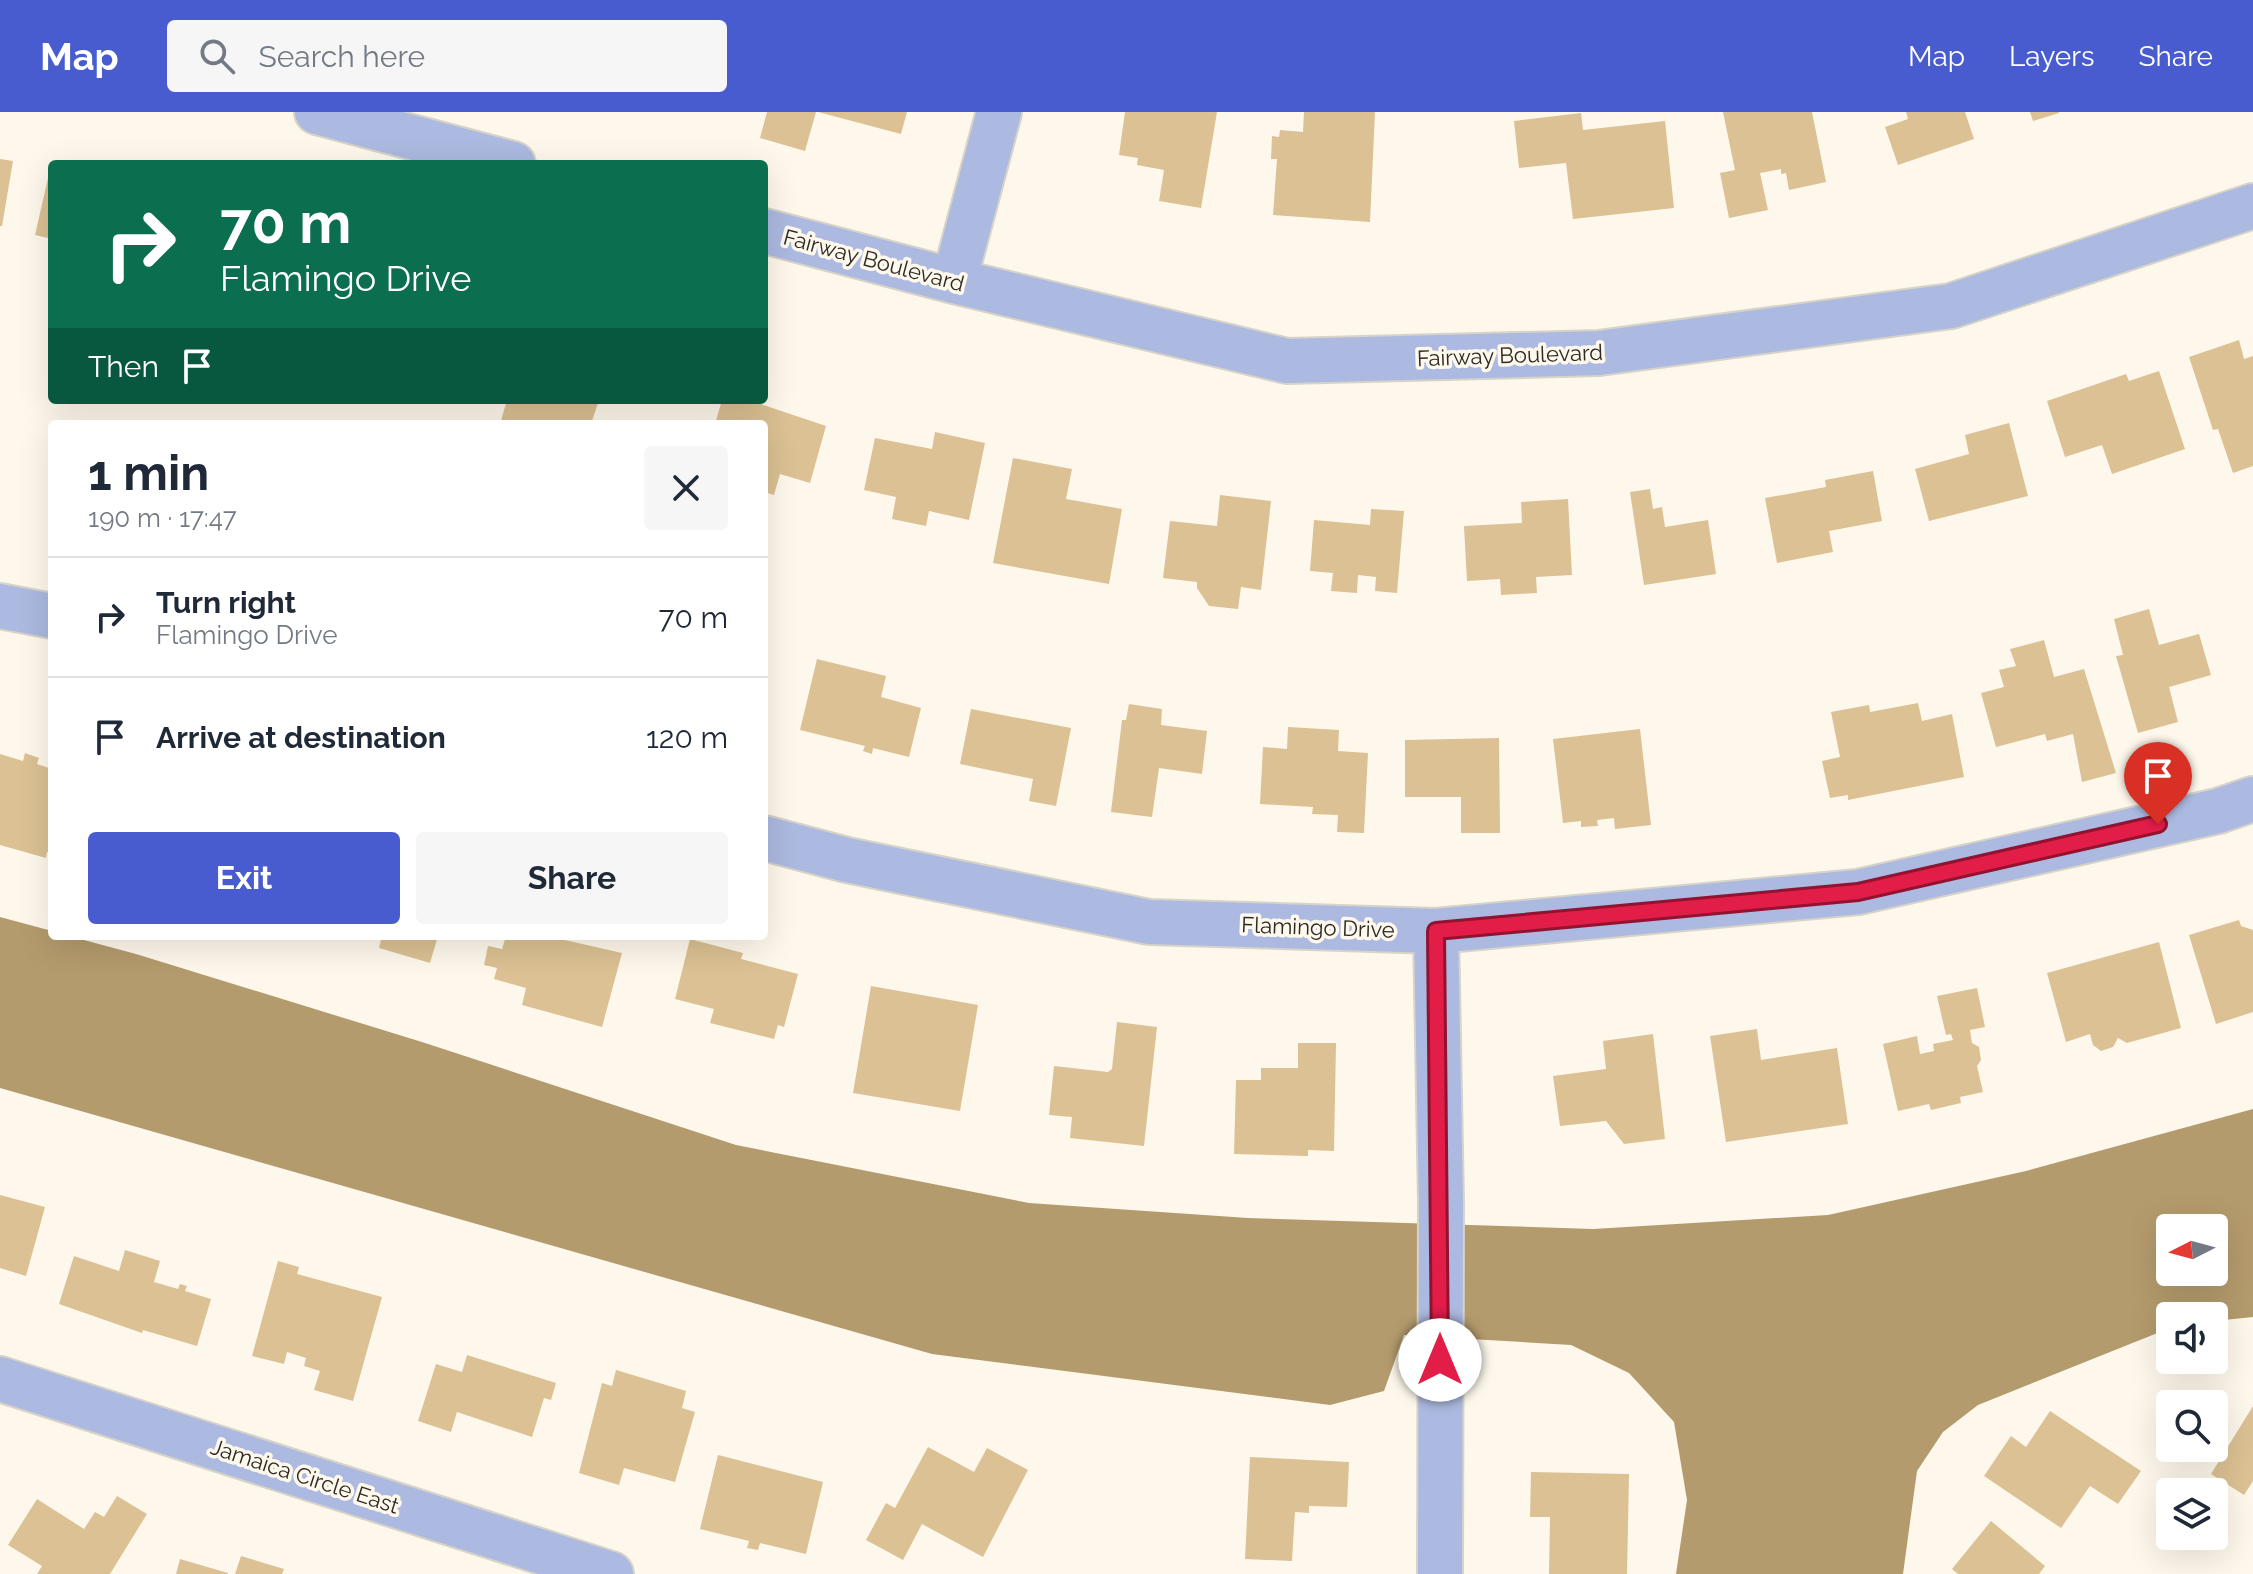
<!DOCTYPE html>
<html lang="en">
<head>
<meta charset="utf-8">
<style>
	:root { --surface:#fff; --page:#f6f6f7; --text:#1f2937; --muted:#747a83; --line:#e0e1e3; --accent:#485cd0 }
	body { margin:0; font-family:Raleway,sans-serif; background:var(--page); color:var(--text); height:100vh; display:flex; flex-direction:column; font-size:30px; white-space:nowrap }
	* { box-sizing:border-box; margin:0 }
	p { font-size:26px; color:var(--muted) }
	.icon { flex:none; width:44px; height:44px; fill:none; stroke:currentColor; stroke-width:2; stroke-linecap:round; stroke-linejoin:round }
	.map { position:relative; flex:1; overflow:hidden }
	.details { position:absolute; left:48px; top:308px; width:720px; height:520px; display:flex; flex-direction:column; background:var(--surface); border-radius:8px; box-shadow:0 8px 32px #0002 }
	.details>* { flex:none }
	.banner { position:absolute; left:48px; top:48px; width:720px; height:244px; border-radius:8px; box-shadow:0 8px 32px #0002; background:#0b6e4f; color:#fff; overflow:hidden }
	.needle { width:52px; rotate:264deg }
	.controls { position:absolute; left:2156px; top:1102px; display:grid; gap:16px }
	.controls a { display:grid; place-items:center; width:72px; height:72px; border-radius:8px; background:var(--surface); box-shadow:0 8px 32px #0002; font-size:40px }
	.pin { position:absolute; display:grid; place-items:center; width:68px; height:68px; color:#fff; margin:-82px -34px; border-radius:50% 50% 50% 0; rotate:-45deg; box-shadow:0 0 8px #0007 }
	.pin .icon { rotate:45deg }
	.me { position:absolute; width:88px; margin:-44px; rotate:0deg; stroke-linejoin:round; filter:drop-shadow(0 0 6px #0008) }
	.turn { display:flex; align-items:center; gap:28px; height:168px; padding:0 40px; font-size:36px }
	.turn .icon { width:104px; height:104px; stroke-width:2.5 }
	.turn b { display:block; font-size:56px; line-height:68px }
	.then { display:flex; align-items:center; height:76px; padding:0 40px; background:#0003; gap:16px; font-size:30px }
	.round { display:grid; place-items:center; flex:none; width:84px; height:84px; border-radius:8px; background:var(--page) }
	.summary { display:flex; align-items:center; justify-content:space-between; height:136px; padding:0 40px }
	h1 { font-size:48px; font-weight:700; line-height:60px }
	.cta { display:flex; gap:16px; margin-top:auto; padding:16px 40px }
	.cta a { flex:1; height:92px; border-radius:8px; background:var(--accent); color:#fff; font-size:32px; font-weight:700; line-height:92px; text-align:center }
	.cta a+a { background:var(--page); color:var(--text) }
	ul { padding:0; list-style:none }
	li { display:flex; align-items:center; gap:24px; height:120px; padding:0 40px; border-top:2px solid var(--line) }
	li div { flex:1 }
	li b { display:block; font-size:30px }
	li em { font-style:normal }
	header { display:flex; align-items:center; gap:48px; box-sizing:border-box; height:112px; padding:0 40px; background:var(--accent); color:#fff }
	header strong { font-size:38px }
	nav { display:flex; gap:44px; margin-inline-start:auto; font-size:28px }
	.search { width:560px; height:72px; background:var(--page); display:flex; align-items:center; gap:20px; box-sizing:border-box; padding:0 28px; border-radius:8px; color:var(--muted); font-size:30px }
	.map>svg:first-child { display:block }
	.water { fill:#b49b6d; fill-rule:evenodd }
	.building { fill:#dbc193 }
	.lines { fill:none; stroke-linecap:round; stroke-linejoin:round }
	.minor-casing { stroke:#d8d3c8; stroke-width:48 }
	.minor { stroke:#acb9e0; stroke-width:44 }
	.route-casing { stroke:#92132f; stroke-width:20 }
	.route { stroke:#e11d48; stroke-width:14 }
	.labels { text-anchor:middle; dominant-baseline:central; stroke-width:7; stroke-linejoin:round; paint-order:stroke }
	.street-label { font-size:22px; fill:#2d2a26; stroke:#fef8ec }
</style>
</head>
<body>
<header>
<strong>Map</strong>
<div class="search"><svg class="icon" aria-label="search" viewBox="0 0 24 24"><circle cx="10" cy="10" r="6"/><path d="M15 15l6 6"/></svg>Search here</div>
<nav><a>Map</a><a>Layers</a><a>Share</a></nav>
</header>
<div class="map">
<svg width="2253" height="1462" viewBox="0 0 2253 1462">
	<rect width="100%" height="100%" fill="#fef8ec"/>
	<path class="water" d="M0,805L52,819V824H69L136,842L422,930L736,1033L1029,1091L1248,1106L1593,1117L1828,1103L2026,1059L2253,997V1205L2214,1209V1204H2170V1216L1978,1293L1943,1320L1917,1359L1903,1462H1676L1687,1388L1674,1310L1629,1261L1571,1233L1404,1223L1384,1279L1330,1293L932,1242L0,976ZM2170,1116H2214V1160H2170Z"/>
	<path class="building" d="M767,0H816L805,39L760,26Z
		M818,0H907L901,22Z
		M1125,0H1217L1201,96L1159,89L1164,58L1137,53L1138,46L1119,43Z
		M1304,0H1375L1370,110L1273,103L1277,47H1271L1272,24L1279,25L1280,18L1303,20Z
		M1723,0H1812L1826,70L1789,78L1786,61L1781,62V57L1760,61L1768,98L1729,106L1720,61L1735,58Z
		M1906,0H1965L1974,27L1898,53L1885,15L1908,7Z
		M2030,0H2059V1L2033,9Z
		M1581,1L1583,18L1665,9L1674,96L1573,107L1566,51L1519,56L1514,9Z
		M0,47L13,49L2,114H0Z
		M51,53H52V127L35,123Z
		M2239,228L2244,247L2253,244V354L2233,361L2218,317L2213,318L2189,245Z
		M2159,259L2185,337L2112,362L2102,333L2065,345L2047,289L2126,262L2129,269Z
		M507,288H599L591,312H500Z
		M722,288H749L826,314L810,371L780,362L774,383L764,380V312H715Z
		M2009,311L2028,384L1929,409L1915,357L1969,342L1965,323Z
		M935,320L985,331L969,408L929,399L926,414L892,407L896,385L864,378L875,326L932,337Z
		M1013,346L1072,357L1066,387L1122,397L1109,472L993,451Z
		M1873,359L1882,409L1829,419L1833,440L1777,451L1765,386L1826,375L1825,368Z
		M1650,377L1653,397L1662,395L1665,415L1708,408L1716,462L1644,473L1630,380Z
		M1220,383L1271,389L1261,478L1241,475L1238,497L1209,494L1197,476V470L1163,466L1170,409L1217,414Z
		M1568,387L1572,463L1536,465L1537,481L1501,483L1500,467L1467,469L1464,414L1522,411L1521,390Z
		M1371,397L1404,399L1397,481L1375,479L1376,465L1358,463L1357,481L1331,479L1333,461L1310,459L1314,408L1370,413Z
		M2149,497L2159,533L2199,522L2211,563L2169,575L2178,610L2138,621L2116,544L2123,543L2114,507Z
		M2044,528L2054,565L2084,557L2116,661L2082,670L2073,622L2047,629L2045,622L1996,635L1981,581L2004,575L1999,558L2016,554L2010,537Z
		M817,547L886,564L881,585L921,596L909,645L873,636L872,642L863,639L865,634L800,618Z
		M1918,591L1922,609L1952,602L1964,665L1848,688V683L1830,686L1822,649L1840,645L1831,600L1869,593L1870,600Z
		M1129,592L1162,597L1161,613L1207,619L1202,662L1159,656L1152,705L1111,700L1122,608H1126Z
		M971,597L1071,616L1056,694L1029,689L1033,667L960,652Z
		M1288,615L1339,618L1338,639L1368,641L1364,721L1337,720L1338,703L1312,702L1313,695L1260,692L1263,635L1287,637Z
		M1640,617L1651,713L1615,717L1614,706L1597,708L1598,714L1581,715V709L1563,711L1553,627Z
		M1499,626L1500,721H1461V685H1405V628Z
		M25,641L39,646L37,652L52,657V741L47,740L46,746L0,733V642L23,649Z
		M2239,808L2241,814L2253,818V900L2216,912L2189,823Z
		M382,824H438L430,851L379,836Z
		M506,824H547L622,841L602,915L522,893L526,876L494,867L497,856L484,853L488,834L502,837Z
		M690,827L743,841L741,847L798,862L784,915L778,913L774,927L710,911L714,897L675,887Z
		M2159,830L2181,916L2127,931L2118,926L2113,935L2101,939L2093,933L2090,922L2066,930L2047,861Z
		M871,874L978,893L960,999L853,981Z
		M1977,876L1985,915L1970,918L1972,931L1979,935L1981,948L1977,954L1983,980L1960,985L1961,991L1931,998L1929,992L1898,999L1883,932L1917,924L1920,942L1934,939L1933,932L1953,928L1951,922L1946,923L1937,884Z
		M1117,910L1157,915L1144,1034L1070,1026L1072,1005L1049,1003L1054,954L1108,960L1112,957Z
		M1757,917L1761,948L1837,936L1848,1012L1726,1030L1710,924Z
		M1653,922L1665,1027L1624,1032L1606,1009L1560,1014L1553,964L1606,957L1603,929Z
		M1298,931H1336L1334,1039L1308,1038V1044L1234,1042L1236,968H1261V956H1298Z
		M0,1083L45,1095L26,1164L0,1156Z
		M125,1138L160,1149L154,1170L178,1177L180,1172L187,1174L185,1179L211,1187L197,1234L143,1218L142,1221L59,1192L74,1144L119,1159Z
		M278,1149L299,1155L297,1162L382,1185L353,1289L314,1278L320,1259L304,1254L306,1246L287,1240L284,1252L252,1244Z
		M467,1243L556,1271L551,1288L544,1286L532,1325L457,1300L451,1320L418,1309L436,1252L462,1260Z
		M616,1258L686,1279L682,1296L695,1300L675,1370L624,1356L619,1373L579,1361L602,1271L612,1274Z
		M2253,1294V1369L2244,1383L2211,1362Z
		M2050,1299L2141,1359L2118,1392L2090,1374L2061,1416L1984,1364L2011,1324L2026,1335Z
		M928,1335L974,1360L987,1336L1028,1358L983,1445L922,1412L903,1448L866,1428L886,1391L895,1396Z
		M718,1343L823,1370L806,1442L760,1431L758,1438L747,1436L749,1429L700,1417Z
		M1250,1345L1349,1350L1347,1395L1309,1394V1401L1295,1400L1292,1449L1245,1447Z
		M1531,1360L1629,1362L1627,1462H1549L1550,1405H1530Z
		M117,1384L147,1402L110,1462H37L42,1454L8,1433L37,1387L84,1417L95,1400L104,1405Z
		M1991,1409L2045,1454L2039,1462H1958L1952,1457Z
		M241,1444L284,1457L282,1462H235Z
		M180,1447L228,1461V1462H176Z"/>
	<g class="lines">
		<g class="minor-casing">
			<path id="minor" d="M317,0L513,52
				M764,119L954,169L1287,249L1599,241L1951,194L2253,94
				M954,169L999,0
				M0,494L52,504
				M764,726L847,748L1149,810L1436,819L1858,780L2218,699L2253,687
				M1436,819L1441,1092L1440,1462
				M0,1267L611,1462"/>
		</g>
		<use href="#minor" class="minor"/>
	</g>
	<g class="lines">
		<g class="route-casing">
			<path id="route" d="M1440,1248L1436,819L1858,780L2158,712"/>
		</g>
		<use href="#route" class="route"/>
	</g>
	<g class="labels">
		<g class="street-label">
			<text transform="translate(874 148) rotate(15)">Fairway Boulevard</text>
			<text transform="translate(1510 243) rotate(-2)">Fairway Boulevard</text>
			<text transform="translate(1318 815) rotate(2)">Flamingo Drive</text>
			<text transform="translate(305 1364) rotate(18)">Jamaica Circle East</text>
		</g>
	</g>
</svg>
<div class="controls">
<a><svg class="needle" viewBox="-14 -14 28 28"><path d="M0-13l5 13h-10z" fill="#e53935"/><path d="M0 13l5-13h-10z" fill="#747a83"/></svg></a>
<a><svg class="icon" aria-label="sound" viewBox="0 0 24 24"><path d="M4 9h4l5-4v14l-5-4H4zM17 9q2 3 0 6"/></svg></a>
<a><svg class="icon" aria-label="search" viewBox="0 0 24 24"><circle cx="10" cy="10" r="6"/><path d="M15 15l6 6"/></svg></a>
<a><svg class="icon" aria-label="layers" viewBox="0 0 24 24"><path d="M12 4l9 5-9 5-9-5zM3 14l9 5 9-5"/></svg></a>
</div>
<div class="pin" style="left:2158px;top:712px;background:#d93025"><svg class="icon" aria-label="arrive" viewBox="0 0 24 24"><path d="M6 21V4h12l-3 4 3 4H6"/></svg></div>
<svg class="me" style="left:1440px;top:1248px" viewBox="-20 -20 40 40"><circle r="19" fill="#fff"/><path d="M0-13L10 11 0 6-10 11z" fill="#e11d48"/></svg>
<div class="banner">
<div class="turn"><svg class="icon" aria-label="right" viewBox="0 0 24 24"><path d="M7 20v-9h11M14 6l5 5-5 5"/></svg><div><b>70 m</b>Flamingo Drive</div></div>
<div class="then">Then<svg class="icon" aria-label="arrive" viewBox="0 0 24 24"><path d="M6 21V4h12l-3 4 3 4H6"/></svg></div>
</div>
<section class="details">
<div class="summary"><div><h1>1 min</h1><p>190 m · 17:47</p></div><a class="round"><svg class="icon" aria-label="close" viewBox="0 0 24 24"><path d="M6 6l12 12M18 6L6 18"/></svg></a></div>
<ul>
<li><svg class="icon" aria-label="right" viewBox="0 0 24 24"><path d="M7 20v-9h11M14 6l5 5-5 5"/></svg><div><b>Turn right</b><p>Flamingo Drive</p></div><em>70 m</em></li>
<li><svg class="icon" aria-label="arrive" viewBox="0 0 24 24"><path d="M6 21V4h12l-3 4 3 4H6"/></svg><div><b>Arrive at destination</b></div><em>120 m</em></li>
</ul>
<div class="cta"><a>Exit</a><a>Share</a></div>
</section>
</div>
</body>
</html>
